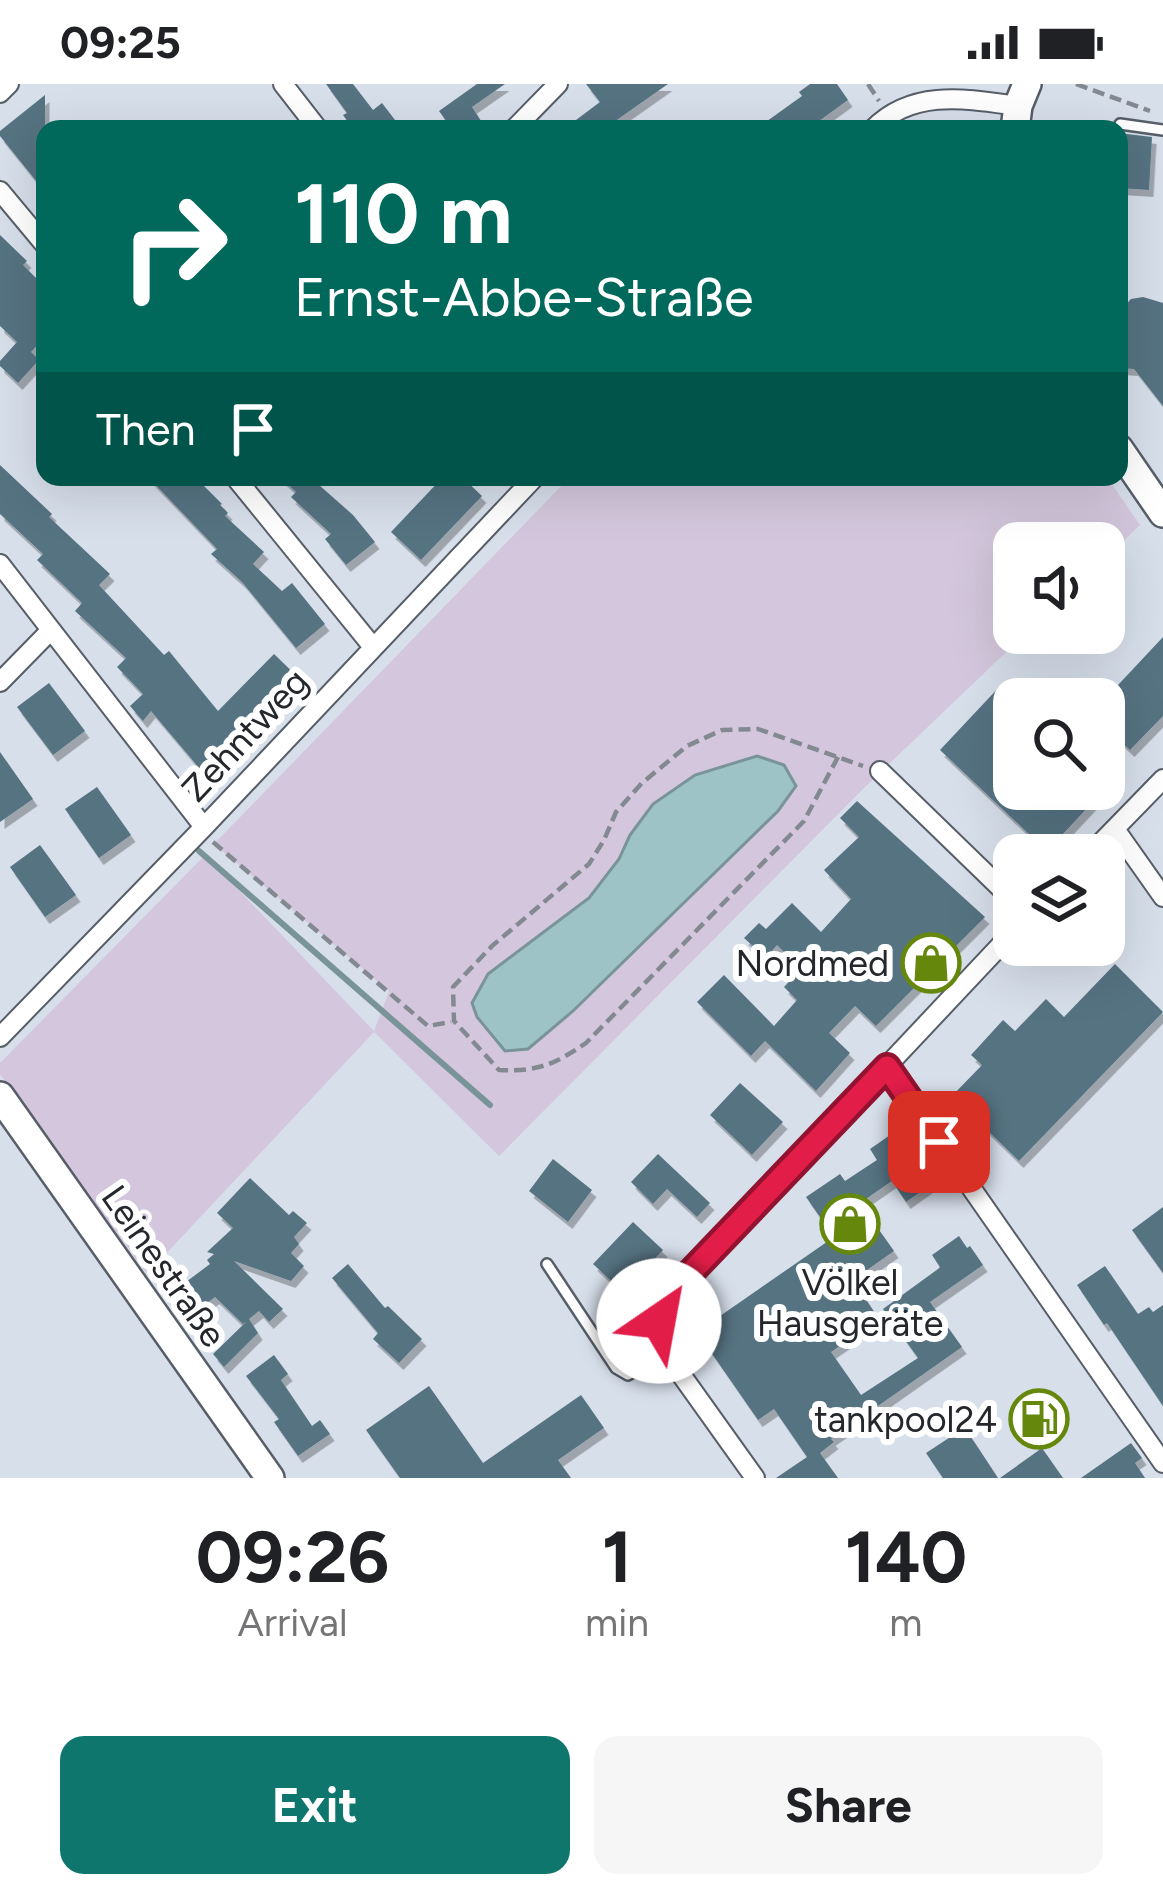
<!DOCTYPE html>
<html lang="en">
<head>
<meta charset="utf-8">
<style>
	:root { --surface:#fff; --page:#f6f6f6; --text:#202124; --muted:#757577; --accent:#0f766e }
	body { margin:0; font-family:Figtree,sans-serif; background:var(--page); color:var(--text); height:100vh; display:flex; flex-direction:column; font-size:45px; white-space:nowrap }
	* { box-sizing:border-box; margin:0 }
	p { font-size:39px; color:var(--muted) }
	.icon { flex:none; width:66px; height:66px; fill:none; stroke:currentColor; stroke-width:2; stroke-linecap:round; stroke-linejoin:round }
	.map { position:relative; height:1394px; overflow:hidden }
	.details { display:flex; flex-direction:column; background:var(--surface); flex:1 }
	.details>* { flex:none }
	.top-card { position:absolute; left:36px; top:36px; width:1092px; height:366px; border-radius:24px; box-shadow:0 12px 48px #0002; background:#00695c; color:#fff; overflow:hidden }
	.fabs { position:absolute; left:993px; top:438px; display:grid; gap:24px }
	.fabs a { display:grid; place-items:center; width:132px; height:132px; border-radius:24px; background:var(--surface); box-shadow:0 12px 48px #0002; font-size:60px }
	.pin { position:absolute; display:grid; place-items:center; width:102px; height:102px; color:#fff; margin:-51px; border-radius:24px; box-shadow:0 6px 18px #0006 }
	.me { position:absolute; width:132px; margin:-66px; rotate:33deg; stroke-linejoin:round; filter:drop-shadow(0 0 9px #0008) }
	.turn { display:flex; align-items:center; gap:42px; height:252px; padding:0 60px; font-size:54px }
	.turn .icon { width:156px; height:156px; stroke-width:2.5 }
	.turn b { display:block; font-size:84px; line-height:102px }
	.then { display:flex; align-items:center; height:114px; padding:0 60px; background:#0003; gap:24px; font-size:45px }
	.eta { display:flex; justify-content:space-evenly; align-items:center; height:204px; text-align:center }
	.eta b { font-size:72px; font-weight:700; line-height:84px }
	.cta { display:flex; gap:24px; margin-top:auto; padding:24px 60px }
	.cta a { flex:1; height:138px; border-radius:24px; background:var(--accent); color:#fff; font-size:48px; font-weight:700; line-height:138px; text-align:center }
	.cta a+a { background:var(--page); color:var(--text) }
	.status { display:flex; justify-content:space-between; align-items:center; height:84px; padding:0 60px; background:var(--surface); direction:ltr }
	.status svg { height:33px; fill:currentColor }
	.map>svg:first-child { display:block }
	.green { fill:#d4c7dd; fill-rule:evenodd }
	.water { fill:#9dc3c7; stroke:#799498; stroke-width:3 }
	.lines { fill:none; stroke-linecap:round; stroke-linejoin:round }
	.stream { stroke:#799498; stroke-width:6 }
	.building { fill:#577382; filter:url(#shadow) }
	.lane-casing { stroke:#575e68; stroke-width:14 }
	.street-casing { stroke:#575e68; stroke-width:22 }
	.secondary-casing { stroke:#575e68; stroke-width:32 }
	.path { stroke:#838991; stroke-width:4.5; stroke-dasharray:12 6; stroke-linecap:butt }
	.lane { stroke:#fff; stroke-width:9 }
	.street { stroke:#fff; stroke-width:18 }
	.secondary { stroke:#fff; stroke-width:27 }
	.route-casing { stroke:#92132f; stroke-width:30 }
	.route { stroke:#e11d48; stroke-width:21 }
	.labels { text-anchor:middle; dominant-baseline:central; stroke-width:12; stroke-linejoin:round; paint-order:stroke }
	.street-label { font-size:36px; fill:#24272b; stroke:#fff }
	.poi-label { font-size:36px; fill:#24272b; stroke:#fff; text-anchor:end }
</style>
</head>
<body>
<div class="status"><b>09:25</b><svg viewBox="0 0 49 12"><path d="M0 12V9h3v3zM5 12V6h3v6zM10 12V3h3v9zM15 12V0h3v12zM26 1h20v11H26zM47 4h2v5h-2z"/></svg></div>
<div class="map">
<svg width="1163" height="1394" viewBox="0 0 1163 1394">
	<defs>
		<filter id="shadow"><feDropShadow dx="4.5" dy="7" stdDeviation="0" flood-color="#0004"/></filter>
	</defs>
	<rect width="100%" height="100%" fill="#d7dfeb"/>
	<path class="green" d="M570,393H1107L1140,441L1104,475V459H1014V549H1026L865,703L499,1072L374,948L147,1190L0,990V979L205,771L374,947L389,907L214,760ZM757,672L784,681L796,702L777,727L674,831L488,890L589,814L619,775L630,751L695,691Z"/>
	<path class="water" d="M757,672L784,681L796,702L778,727L573,927L528,965L505,967L477,933L472,919L488,890L589,814L619,775L630,751L653,720L695,691Z"/>
	<g class="lines">
		<path class="stream" d="M199,767L490,1021"/>
	</g>
	<path class="building" d="M326,0H353L373,26L382,19L395,36L382,45H353L343,31L347,29Z
		M477,0H505L472,23L481,37L470,45H452L439,27Z
		M586,0H668L604,45H564L600,18Z
		M810,0H837L848,16L808,45H756L802,12L799,8Z
		M45,11V108L0,52V47Z
		M1119,49L1152,53L1149,106L1119,104Z
		M0,151L27,177L23,181L45,203V253L31,268L39,276L18,299L0,282V277L17,258L0,242Z
		M1143,213L1163,219V322L1134,285L1119,284V228L1131,215Z
		M0,381L52,430L49,433L110,490L99,501L164,571L169,567L218,627L274,570L304,599L237,666L206,692L151,627L143,637L130,622L143,610L117,583L126,574L75,527L82,519L37,476L43,470L0,430Z
		M148,393H195L222,420L220,421L228,429L225,432L264,468L253,480L282,507L292,499L325,540L296,564L242,498L211,470L217,465Z
		M280,393H310L353,431L375,458L346,481L325,455L331,450L291,413L296,408Z
		M443,393H462L482,412L421,476L391,448Z
		M1163,553V632L1130,666L1104,642V616Z
		M49,599L85,647L53,671L17,623Z
		M1002,600L1014,612V705H1105L1047,767L940,666Z
		M0,668L33,715L0,738Z
		M97,703L131,751L99,774L65,725Z
		M857,717L985,833L876,942L855,922L829,949L850,969L816,1007L765,957L751,972L697,918L724,891L774,942L797,916L784,903L801,885L777,861L766,874L744,854L759,839L766,845L792,819L821,848L851,815L824,786L859,753L840,734Z
		M40,761L76,811L45,833L10,783Z
		M1115,880L1163,928L1019,1077L952,1012L982,981L971,971L1003,936L1015,947L1046,915L1064,933Z
		M740,999L783,1038L752,1071L710,1031Z
		M893,1049L900,1059L902,1057L930,1101L906,1118L892,1097L860,1119L894,1167L853,1196L879,1235L831,1268L861,1311L918,1274L883,1225L938,1185L940,1183L932,1171L959,1152L967,1164L970,1162L983,1181L930,1218L962,1263L831,1355L834,1358L820,1369L838,1394H776L807,1373L774,1325L758,1336L697,1248L834,1153L806,1113L840,1090L845,1097L877,1076L870,1065Z
		M658,1070L710,1119L697,1133L667,1105L653,1120L631,1098Z
		M553,1075L592,1106L568,1138L529,1107Z
		M250,1094L289,1131L293,1127L307,1139L294,1153L299,1160L291,1169L304,1182L291,1197L234,1177L283,1225L269,1238L259,1227L249,1235L258,1249L224,1283L213,1270L247,1237L243,1240L215,1213L194,1229L189,1222L183,1227L170,1210L210,1180L207,1176L214,1170L207,1168L233,1144L217,1129Z
		M1163,1123V1189L1132,1146Z
		M633,1138L663,1166L623,1208L593,1180Z
		M348,1180L385,1224L388,1222L422,1255L399,1279L373,1255L378,1249L332,1194Z
		M1105,1182L1138,1230L1149,1223L1153,1228L1163,1221V1322L1107,1239L1104,1241L1077,1201Z
		M274,1271L288,1290L281,1296L312,1342L320,1336L330,1350L298,1372L274,1338L279,1335L246,1292Z
		M429,1302L483,1379L581,1311L604,1344L558,1376L571,1394H400L366,1346Z
		M964,1344L971,1353L998,1394H943L926,1369Z
		M1131,1359L1142,1374L1135,1379L1145,1394H1081Z
		M1042,1364L1063,1394H1000Z"/>
	<g class="lines">
		<g class="lane-casing">
			<path id="lane" d="M1120,40L1163,46
				M547,1180L616,1284L628,1291L665,1268"/>
		</g>
		<g class="street-casing">
			<path id="street" d="M283,0L318,45
				M0,9L9,0
				M514,45L558,0
				M873,45C913,4 968,15 1018,22
				M0,107L45,161
				M235,393L373,563
				M0,480L204,743
				M0,598L51,546
				M880,687L1014,817
				M1115,745L1163,813
				M1089,771L1163,695
				M0,953L204,743L535,393
				M887,983L1163,1379
				M755,1394L665,1268C658,1250 658,1235 665,1218L1014,847"/>
		</g>
		<g class="secondary-casing">
			<path id="secondary" d="M1015,45L1018,22L1027,0
				M1119,365L1163,429
				M0,1012L270,1394"/>
		</g>
		<path class="path" d="M868,0L879,17
			M1076,0L1150,27
			M838,673L804,737L586,959C555,980 538,988 499,986L454,937L453,903L492,862L589,780L604,756L616,728L642,699L687,662L722,646L758,645L863,682
			M213,758L428,942L451,938"/>
		<use href="#lane" class="lane"/>
		<use href="#street" class="street"/>
		<use href="#secondary" class="secondary"/>
	</g>
	<g class="lines">
		<g class="route-casing">
			<path id="route" d="M659,1237L671,1209L887,983L939,1058"/>
		</g>
		<use href="#route" class="route"/>
	</g>
	<defs>
		<g id="shop-ring" transform="scale(3)"><circle r="9.5" fill="#fff" stroke="#65880c" stroke-width="1.5"/><path d="M-5-2.5h2.3a2.7 3.5 0 0 1 5.4 0H5L5.5 6h-11ZM-1.5-2.5h3a1.5 2.3 0 0 0-3 0Z" fill="#65880c"/></g>
		<g id="fuel-ring" transform="scale(3)"><circle r="9.5" fill="#fff" stroke="#65880c" stroke-width="1.5"/><path d="M-5.5-6h7V0h2V4h1.3V-2.5L3-4.5l.8-.8L6-3V5H2.5V1h-1V6h-7ZM-4.2-4.7v3.2H.2V-4.7Z" fill="#65880c"/></g>
	</defs>
	<g fill-rule="evenodd">
		<use href="#shop-ring" x="931" y="879"/>
		<use href="#shop-ring" x="850" y="1140"/>
		<use href="#fuel-ring" x="1039" y="1335"/>
	</g>
	<g class="labels">
		<g class="street-label">
			<text transform="translate(245 651) rotate(-47)">Zehntweg</text>
			<text transform="translate(164 1182) rotate(55)">Leinestraße</text>
		</g>
		<g class="poi-label">
			<text x="889" y="879">Nordmed</text>
			<text x="850" y="1198" text-anchor="middle">Völkel<tspan x="850" dy="41">Hausgeräte</tspan></text>
			<text x="997" y="1335">tankpool24</text>
		</g>
	</g>
</svg>
<div class="fabs">
<a><svg class="icon" aria-label="sound" viewBox="0 0 24 24"><path d="M4 9h4l5-4v14l-5-4H4zM17 9q2 3 0 6"/></svg></a>
<a><svg class="icon" aria-label="search" viewBox="0 0 24 24"><circle cx="10" cy="10" r="6"/><path d="M15 15l6 6"/></svg></a>
<a><svg class="icon" aria-label="layers" viewBox="0 0 24 24"><path d="M12 4l9 5-9 5-9-5zM3 14l9 5 9-5"/></svg></a>
</div>
<div class="pin" style="left:939px;top:1058px;background:#d93025"><svg class="icon" aria-label="arrive" viewBox="0 0 24 24"><path d="M6 21V4h12l-3 4 3 4H6"/></svg></div>
<svg class="me" style="left:659px;top:1237px" viewBox="-20 -20 40 40"><circle r="19" fill="#fff"/><path d="M0-13L10 11 0 6-10 11z" fill="#e11d48"/></svg>
<div class="top-card">
<div class="turn"><svg class="icon" aria-label="right" viewBox="0 0 24 24"><path d="M7 20v-9h11M14 6l5 5-5 5"/></svg><div><b>110 m</b>Ernst-Abbe-Straße</div></div>
<div class="then">Then<svg class="icon" aria-label="arrive" viewBox="0 0 24 24"><path d="M6 21V4h12l-3 4 3 4H6"/></svg></div>
</div>
</div>
<section class="details">
<div class="eta">
<div><b>09:26</b><p>Arrival</p></div>
<div><b>1</b><p>min</p></div>
<div><b>140</b><p>m</p></div>
</div>
<div class="cta"><a>Exit</a><a>Share</a></div>
</section>
</body>
</html>
